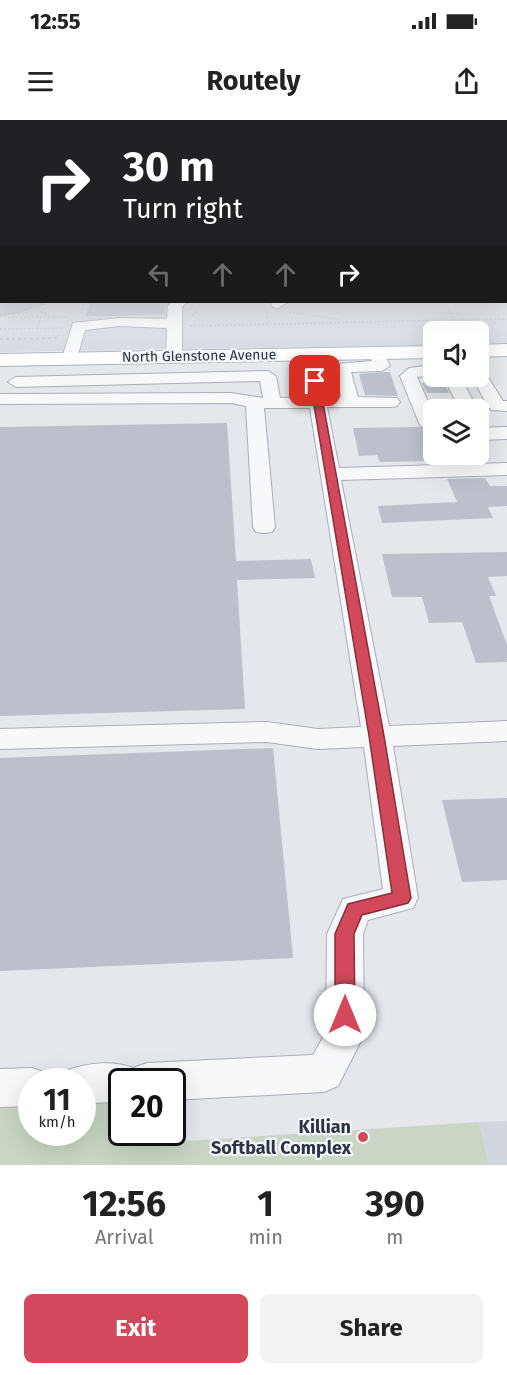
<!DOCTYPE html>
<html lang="en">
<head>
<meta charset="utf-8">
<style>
	:root { --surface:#fff; --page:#f2f2f2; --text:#222; --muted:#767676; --accent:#d1495b }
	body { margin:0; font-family:"Fira Sans",sans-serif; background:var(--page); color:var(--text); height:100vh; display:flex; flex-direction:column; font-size:22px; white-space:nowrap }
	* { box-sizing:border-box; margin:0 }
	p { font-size:20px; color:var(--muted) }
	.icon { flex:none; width:33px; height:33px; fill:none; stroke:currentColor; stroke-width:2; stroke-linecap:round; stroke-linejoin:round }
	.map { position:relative; height:1045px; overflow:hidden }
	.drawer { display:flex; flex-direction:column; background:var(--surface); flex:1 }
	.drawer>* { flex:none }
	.top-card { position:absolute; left:0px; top:0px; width:507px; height:183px; box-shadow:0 6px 24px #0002; background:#202124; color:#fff; overflow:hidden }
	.controls { position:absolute; left:423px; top:201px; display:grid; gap:12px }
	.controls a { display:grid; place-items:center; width:66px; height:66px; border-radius:9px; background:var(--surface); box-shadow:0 6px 24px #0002; font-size:30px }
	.speed { position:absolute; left:18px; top:948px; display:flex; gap:12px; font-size:30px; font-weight:700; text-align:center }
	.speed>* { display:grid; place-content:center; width:78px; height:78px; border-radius:50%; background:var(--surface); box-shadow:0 6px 24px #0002; line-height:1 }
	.speed small { font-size:15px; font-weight:400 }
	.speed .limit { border:3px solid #111; border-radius:9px; background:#fff; color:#111 }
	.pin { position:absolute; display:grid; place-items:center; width:51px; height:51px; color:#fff; margin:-26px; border-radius:12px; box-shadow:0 3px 9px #0006 }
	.me { position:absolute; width:66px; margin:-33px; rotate:0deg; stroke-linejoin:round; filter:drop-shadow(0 0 4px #0008) }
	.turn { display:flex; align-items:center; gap:21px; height:126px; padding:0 24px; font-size:27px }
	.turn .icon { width:78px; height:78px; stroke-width:2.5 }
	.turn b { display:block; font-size:42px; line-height:51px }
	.lanes { display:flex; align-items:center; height:57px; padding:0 24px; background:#0003; justify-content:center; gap:30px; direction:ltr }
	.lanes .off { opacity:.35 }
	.eta { display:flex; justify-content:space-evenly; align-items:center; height:102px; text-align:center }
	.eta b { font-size:36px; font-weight:700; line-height:42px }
	.button { display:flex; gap:12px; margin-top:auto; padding:12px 24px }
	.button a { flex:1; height:69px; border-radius:9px; background:var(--accent); color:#fff; font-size:24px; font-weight:700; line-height:69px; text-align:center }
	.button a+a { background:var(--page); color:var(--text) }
	.status { display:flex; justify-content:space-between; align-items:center; height:42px; padding:0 30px; background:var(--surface); direction:ltr }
	.status svg { height:16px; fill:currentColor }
	header { display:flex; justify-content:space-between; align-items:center; height:78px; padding:0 24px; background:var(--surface); font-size:27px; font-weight:700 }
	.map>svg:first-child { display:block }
	.built { fill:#d2d6de }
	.green { fill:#c9d6c5 }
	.building { fill:#bbc0ca }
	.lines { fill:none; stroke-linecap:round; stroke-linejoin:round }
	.minor-casing { stroke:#a9aeb7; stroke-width:2 }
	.major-casing { stroke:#a3abb8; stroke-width:2 }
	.path-far1 { stroke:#c2c5cb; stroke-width:1.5; stroke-dasharray:2 2; stroke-linecap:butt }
	.path { stroke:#c2c5cb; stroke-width:2; stroke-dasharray:3 3; stroke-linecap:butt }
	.minor { fill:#f7f8fa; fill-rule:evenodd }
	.major { fill:#fff; fill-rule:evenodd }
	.route { fill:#d1495b; stroke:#882f3b; stroke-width:1.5 }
	.poi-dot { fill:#d1495b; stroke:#f4f6f9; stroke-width:2 }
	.labels { text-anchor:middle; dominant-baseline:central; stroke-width:4.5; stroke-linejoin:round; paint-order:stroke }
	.far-street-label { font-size:14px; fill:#2b3445; stroke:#f4f6f9 }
	.near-poi-label { font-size:18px; font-weight:bold; fill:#2b3445; stroke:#f4f6f9; text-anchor:end }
</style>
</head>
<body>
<div class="status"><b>12:55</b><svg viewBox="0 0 49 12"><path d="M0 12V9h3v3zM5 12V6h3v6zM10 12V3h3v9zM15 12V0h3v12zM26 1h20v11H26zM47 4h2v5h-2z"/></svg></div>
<header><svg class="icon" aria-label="menu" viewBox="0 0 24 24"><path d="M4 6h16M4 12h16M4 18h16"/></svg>Routely<svg class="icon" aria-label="share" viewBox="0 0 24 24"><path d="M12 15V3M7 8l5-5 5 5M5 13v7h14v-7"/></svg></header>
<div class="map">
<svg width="507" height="1045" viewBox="0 0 507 1045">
	<rect width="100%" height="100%" fill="#e4e7ec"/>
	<path class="built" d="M506,111L507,224H479L478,212H434L433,225L0,232V113L2,182H506Z
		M507,1001V1045H489L479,1002Z"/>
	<path class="green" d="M121,981L122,1012L158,1013L169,1022L479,1002L489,1045H0V986L31,984L32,1012H82L83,982Z"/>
	<path class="building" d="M0,182H45V185L12,195L0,196Z
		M90,182H169L166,186L165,194L112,196H86Z
		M385,252H390L398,276L365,275L359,254Z
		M441,256L449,273H427L422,263Z
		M227,303L236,441L311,439L315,458L237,460L245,589L0,596V307Z
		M419,307L434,310V341L380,342L377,335L359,336L353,308Z
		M436,334H474L477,342L439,343Z
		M485,358L490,366H507V386L488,387L493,398L382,403L378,386L457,382L447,359Z
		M507,432V456L488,457L496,476H489L507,525V542L476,543L462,502L429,503L422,477H392L382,434Z
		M273,628L293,838L0,851V638Z
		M507,678V760L462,762L442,680Z"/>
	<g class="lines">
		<g class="minor-casing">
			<path id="minor" d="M172,182H187L182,187V237L180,240L174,242L166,237L167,208L119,206L85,210L76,241L70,243L62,238L73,203L119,198L167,199L168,186Z
				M273,182H288L278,188L273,187L271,184Z
				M376,228L382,230L390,246L382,251L351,252L358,277L397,278L400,282L397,286L391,287H327L339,348L507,343V355L341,360L389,606L507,601V621L393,626L418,778L413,788L368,800L363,814L364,915L338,966L324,972L172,980V962H122V982L82,983V962H63L68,950C88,943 113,940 133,948L147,943L313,935L326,912L327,814L343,779L383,769L364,627L318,629L267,622L0,629V609L267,602L318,609L361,607L310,288H264L275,407L272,412L264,413L256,412L253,407L246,286L231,283L0,284V274L231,273L263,278L260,261L16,267L8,262L16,257L268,251L276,256L280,278L308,277L301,234L309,229L317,234L325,277H341L334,247L336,244L372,241L368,233Z
				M434,245V255L417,257L434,295V308L422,307L419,303L400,256L409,248Z
				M478,249L484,251L503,281H507V291L491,290L488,286L471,256H478Z
				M443,256H460L478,290H460Z
				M507,307V319L478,320V308Z
				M32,948L46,953L50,962H32V986L0,987V949Z"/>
		</g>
		<g class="major-casing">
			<path id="major" d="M507,224V236L478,237V225Z
				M434,226V238L0,246V234Z"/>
		</g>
		<path class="path-far1" d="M444,182L455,200L507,199
			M37,190L54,197H68
			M267,192L269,205
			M289,192L341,200
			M81,194L84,182
			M14,196L44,187
			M192,196L199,188L200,182
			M0,197H54
			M190,206L455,200
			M0,209L63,208
			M37,209L46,182"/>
		<path class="path" d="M0,219L55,218L60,215"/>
		<use href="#minor" class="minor"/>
		<use href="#major" class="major"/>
	</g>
	<linearGradient id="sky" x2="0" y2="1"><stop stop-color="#8bb4dd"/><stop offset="0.43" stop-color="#f3f4f6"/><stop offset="1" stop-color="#f3f4f6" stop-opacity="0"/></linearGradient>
	<rect width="507" height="257" fill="url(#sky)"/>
	<path class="route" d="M315,259L319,261L384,616L411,778L408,783L362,795L354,814L355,895L352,902L345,904L338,902L335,895V814L348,784L392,773L369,616L310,261Z"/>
	<circle class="poi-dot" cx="363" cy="1017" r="6"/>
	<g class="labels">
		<g class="far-street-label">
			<text transform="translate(199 236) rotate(-1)">North Glenstone Avenue</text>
		</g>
		<g class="near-poi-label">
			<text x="351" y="1007">Killian<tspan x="351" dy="21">Softball Complex</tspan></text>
		</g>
	</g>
</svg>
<div class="controls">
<a><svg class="icon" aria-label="sound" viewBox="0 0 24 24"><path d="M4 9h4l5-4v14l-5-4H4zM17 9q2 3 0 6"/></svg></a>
<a><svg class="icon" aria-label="layers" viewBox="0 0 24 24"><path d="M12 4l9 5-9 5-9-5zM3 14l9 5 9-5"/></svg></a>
</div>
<div class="speed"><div>11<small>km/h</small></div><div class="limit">20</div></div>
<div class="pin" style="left:315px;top:261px;background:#d93025"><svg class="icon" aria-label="arrive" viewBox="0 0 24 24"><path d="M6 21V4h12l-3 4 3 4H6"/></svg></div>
<svg class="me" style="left:345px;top:895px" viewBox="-20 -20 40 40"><circle r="19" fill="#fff"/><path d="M0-13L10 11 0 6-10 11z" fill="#d1495b"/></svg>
<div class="top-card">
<div class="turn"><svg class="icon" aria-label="right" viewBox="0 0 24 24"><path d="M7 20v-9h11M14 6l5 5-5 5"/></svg><div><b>30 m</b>Turn right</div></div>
<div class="lanes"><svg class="icon off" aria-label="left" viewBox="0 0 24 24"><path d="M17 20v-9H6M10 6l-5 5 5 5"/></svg><svg class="icon off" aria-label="ahead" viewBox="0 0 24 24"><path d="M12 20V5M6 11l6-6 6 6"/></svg><svg class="icon off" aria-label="ahead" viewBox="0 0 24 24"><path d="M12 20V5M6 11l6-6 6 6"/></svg><svg class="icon" aria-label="right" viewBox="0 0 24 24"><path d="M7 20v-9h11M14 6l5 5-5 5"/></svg></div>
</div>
</div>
<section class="drawer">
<div class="eta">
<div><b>12:56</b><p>Arrival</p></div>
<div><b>1</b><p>min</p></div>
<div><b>390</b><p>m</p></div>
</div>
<div class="button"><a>Exit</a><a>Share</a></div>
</section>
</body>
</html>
